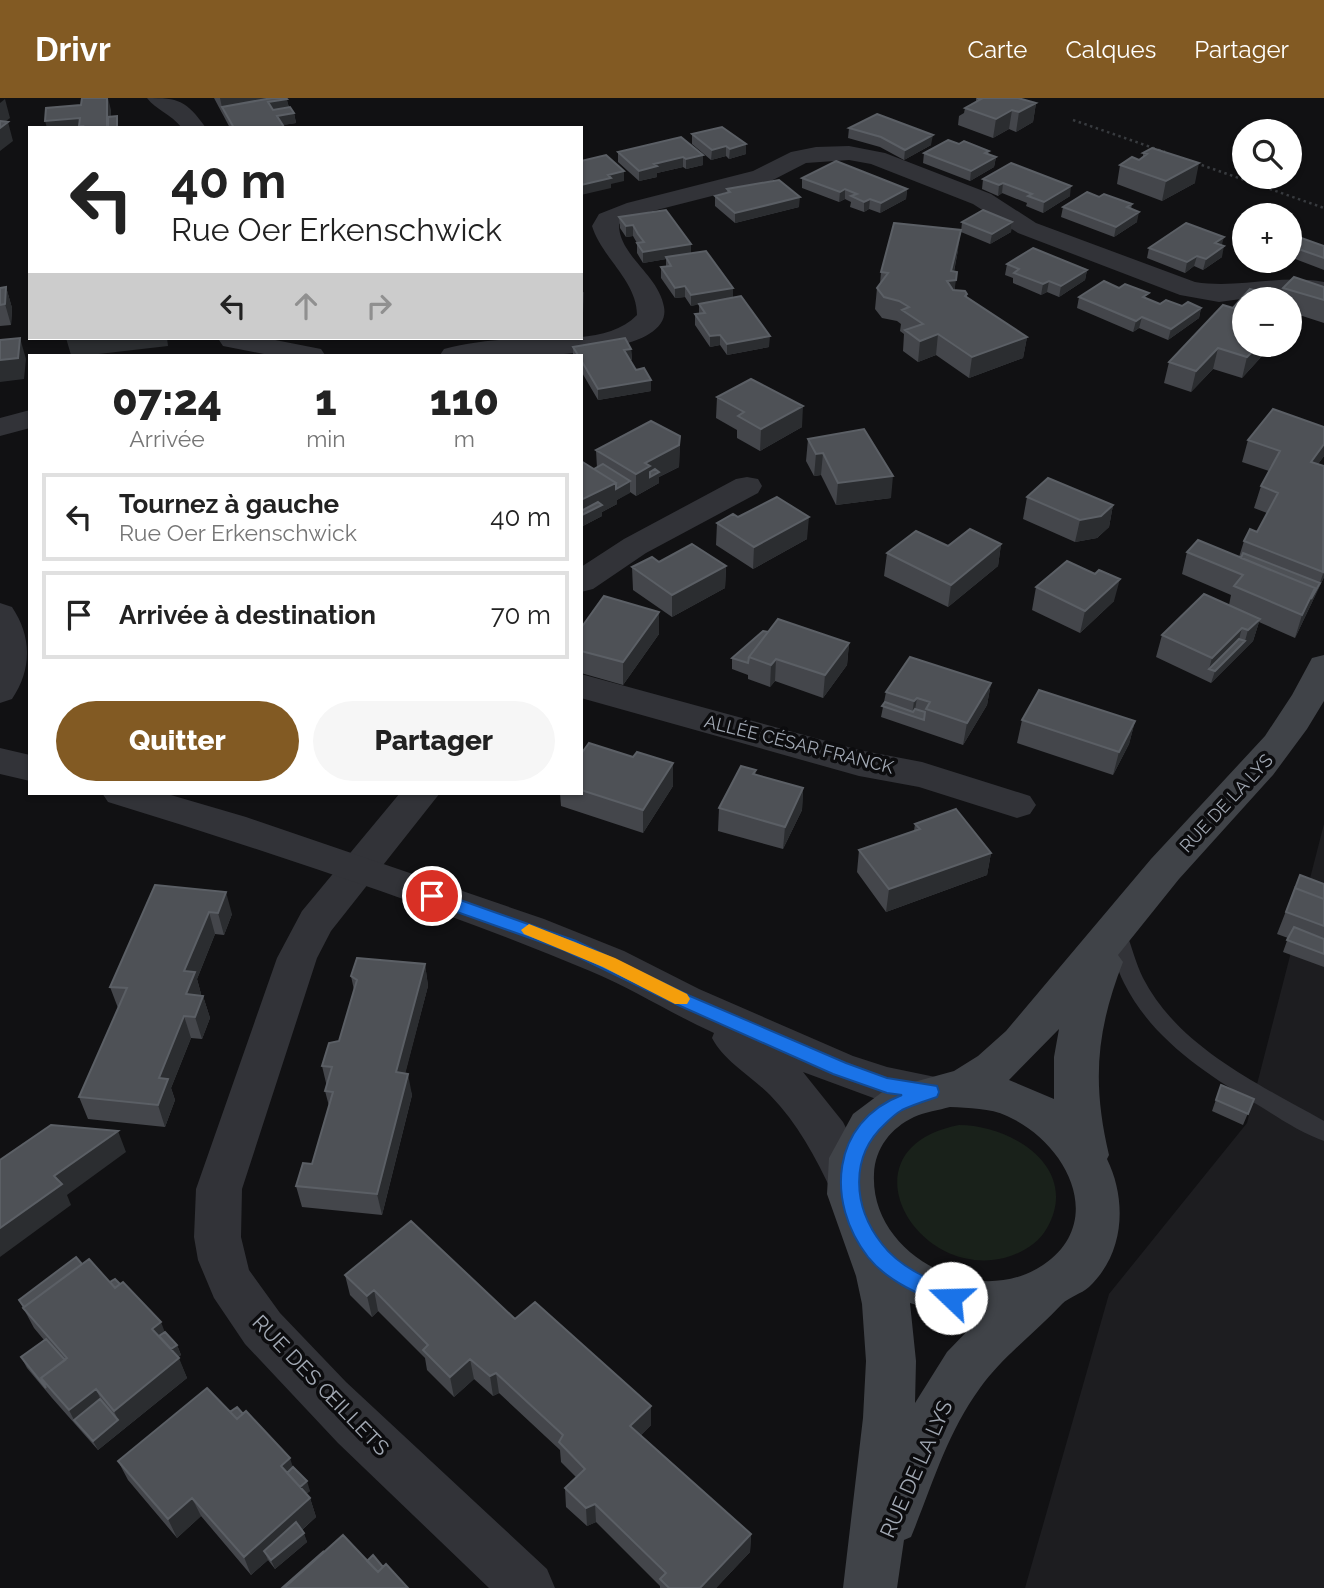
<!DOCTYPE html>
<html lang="fr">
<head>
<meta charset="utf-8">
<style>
	:root { --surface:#fff; --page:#f6f6f6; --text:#222; --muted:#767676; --line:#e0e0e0; --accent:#825a23 }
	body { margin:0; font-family:Raleway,sans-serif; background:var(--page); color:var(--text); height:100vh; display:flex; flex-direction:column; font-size:26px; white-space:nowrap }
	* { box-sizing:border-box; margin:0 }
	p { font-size:23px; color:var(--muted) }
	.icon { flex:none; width:38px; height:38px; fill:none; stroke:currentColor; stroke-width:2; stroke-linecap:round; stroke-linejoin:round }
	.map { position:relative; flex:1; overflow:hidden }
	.details { position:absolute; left:28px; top:256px; width:555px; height:441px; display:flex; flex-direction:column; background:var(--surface); border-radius:0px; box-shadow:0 2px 5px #0004 }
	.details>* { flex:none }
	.hud { position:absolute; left:28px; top:28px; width:555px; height:214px; border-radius:0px; box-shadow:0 2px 5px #0004; background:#fff; color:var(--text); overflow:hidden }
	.tools { position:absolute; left:1232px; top:21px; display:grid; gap:14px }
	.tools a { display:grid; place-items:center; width:70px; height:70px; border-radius:50%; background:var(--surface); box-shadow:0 2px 5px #0004; font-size:35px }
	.pin { position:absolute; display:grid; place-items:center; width:60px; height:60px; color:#fff; margin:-30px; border:4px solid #fff; border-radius:50%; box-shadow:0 2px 7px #0007 }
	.me { position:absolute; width:77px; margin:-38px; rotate:291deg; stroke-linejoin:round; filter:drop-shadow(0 0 5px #0008) }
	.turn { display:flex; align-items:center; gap:24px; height:147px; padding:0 28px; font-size:32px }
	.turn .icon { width:91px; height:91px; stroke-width:2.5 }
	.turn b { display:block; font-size:49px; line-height:60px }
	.lanes { display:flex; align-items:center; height:66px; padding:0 28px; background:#0003; justify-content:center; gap:35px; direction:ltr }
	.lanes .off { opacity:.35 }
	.eta { display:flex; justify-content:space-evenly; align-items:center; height:119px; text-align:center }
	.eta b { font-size:42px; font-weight:800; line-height:49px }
	.primary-button { display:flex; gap:14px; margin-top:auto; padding:14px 28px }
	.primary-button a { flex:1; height:80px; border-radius:42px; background:var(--accent); color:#fff; font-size:28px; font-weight:800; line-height:80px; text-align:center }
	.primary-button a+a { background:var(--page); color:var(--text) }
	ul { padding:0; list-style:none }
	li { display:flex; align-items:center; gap:21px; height:88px; margin:0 14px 10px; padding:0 14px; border:4px solid var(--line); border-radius:0px }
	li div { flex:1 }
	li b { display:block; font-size:26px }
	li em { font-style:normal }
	header { display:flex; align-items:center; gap:42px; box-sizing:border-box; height:98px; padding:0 35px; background:var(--accent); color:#fff }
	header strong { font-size:33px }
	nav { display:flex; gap:38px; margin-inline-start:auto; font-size:24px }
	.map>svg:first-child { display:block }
	.built { fill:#1d1d20 }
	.green { fill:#19211a }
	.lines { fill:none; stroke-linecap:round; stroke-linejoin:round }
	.path { stroke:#383b3f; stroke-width:2.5; stroke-dasharray:2.5 3.5; stroke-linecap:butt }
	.service { fill:#323338; fill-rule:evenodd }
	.minor { fill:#323338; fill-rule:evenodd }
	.tertiary { fill:#323338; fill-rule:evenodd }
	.secondary { fill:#404348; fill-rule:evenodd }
	.wall { fill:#44464b }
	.shaded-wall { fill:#2b2d30 }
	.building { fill:#4e5156; stroke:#5b5f65; stroke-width:2 }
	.route { fill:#1a73e8; stroke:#114b97; stroke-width:2 }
	.slow { fill:#f59e0b }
	.labels { text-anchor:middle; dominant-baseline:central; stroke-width:7; stroke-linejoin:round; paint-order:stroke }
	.street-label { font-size:18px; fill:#a2a9b4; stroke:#0c0c0e }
	.near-street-label { font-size:21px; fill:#a2a9b4; stroke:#0c0c0e }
</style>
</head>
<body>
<header>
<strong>Drivr</strong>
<nav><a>Carte</a><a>Calques</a><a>Partager</a></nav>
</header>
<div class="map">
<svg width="1324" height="1490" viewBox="0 0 1324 1490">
	<rect width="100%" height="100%" fill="#111113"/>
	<path class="built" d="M1324,726V1490H1025L1109,1196L1247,1025Z"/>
	<path class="green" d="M959,1027C1012,1027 1081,1070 1047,1130C1038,1146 1022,1155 1004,1160C914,1182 840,1050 959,1027Z"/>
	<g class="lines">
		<path class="path" d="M1073,22L1165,54
			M1196,65L1324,110"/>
		<path class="service" d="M1116,826L1123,829L1126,834C1132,849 1136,866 1143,880C1179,950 1259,986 1324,1023V1043C1301,1035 1279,1020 1258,1007C1206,976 1152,941 1124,885C1116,869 1112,851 1106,834L1109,829Z"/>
		<path class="minor" d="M147,0C179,0 186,2 206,30H182C171,16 156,12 147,0Z
			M849,48L885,55L991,96L1036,125L1195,184C1238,191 1280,176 1324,184V200L1303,196H1277L1219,204L1180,197L1018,135L973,106L871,66L849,62L806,65L771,83L645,115L619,126C618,157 659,177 664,209C675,267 475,259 440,257L444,251C466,245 491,242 514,241C553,238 608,247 637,217C637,183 602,160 592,128L599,116L627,105L753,73L791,54L816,49Z
			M221,240H265L321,251L325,257H269L223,248L219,242Z
			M30,312V330L0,338V320Z
			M747,379L758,381L762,388L758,395L646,455L593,491L581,494V469L624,441L736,381Z
			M0,505L12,509C32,539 32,571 12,601L0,605Z
			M581,576L859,652L922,664L1030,698L1036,707L1030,716L1017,720L919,689L859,678L581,600Z
			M400,695H440L331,833L317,860L242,1091L241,1139L249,1172L280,1215L346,1284L547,1471L555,1490H489L338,1345L245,1246L214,1200L198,1162L194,1139L196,1091L277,860L302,813Z"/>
		<path class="tertiary" d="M0,650L30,657V683L0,676Z
			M102,695H164L246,719L544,821L624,853L699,891L853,958L887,969L945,981L952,994L945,1007L930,1012L887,1005L803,974L843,1024L871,1080L864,1094L848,1099L832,1094C815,1058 798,1026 770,997C751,978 724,963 712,940L714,935C672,916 633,891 590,873C434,808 270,754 108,704Z"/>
		<path class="secondary" d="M1324,557V603L1307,631L1273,677L1179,781L1118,857L1123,864C1096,933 1092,985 1109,1057L1107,1061C1127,1102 1125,1155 1089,1189C1081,1196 1069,1199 1062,1206C1036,1234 1003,1258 980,1290C947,1335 932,1388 911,1439L904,1442L897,1490H843L863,1320L866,1263L862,1206L856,1178L827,1096L829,1060L853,1016L885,992L954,973L978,958L1006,933L1151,761L1265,638L1292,597L1312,560ZM1059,931L1054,959V1001L1009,982ZM950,1009C969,1010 990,1010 1007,1018C1066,1044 1108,1123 1043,1167C976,1212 870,1157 874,1076C875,1050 891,1030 914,1019C925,1014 939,1012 950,1009ZM910,1205L975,1225L947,1254L915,1305L916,1263Z"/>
	</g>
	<path class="wall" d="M214,0H286L289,9L294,15L296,25L282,27L284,30H230Z
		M976,0L1036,5L1033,24L1016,34L1009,31L993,40L958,27L959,18L964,15L965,10L976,4Z
		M849,30L931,47L904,62L880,49L848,40Z
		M692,36L746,46V56L729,61L726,58L711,62L692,46Z
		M681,39L703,67L686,71L683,69L657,75V79L639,83L618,64V54Z
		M1152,50L1195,85L1162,103L1117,86L1120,67L1139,62L1143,59V55Z
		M924,55L996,59L994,69L970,83L923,65Z
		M802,80L907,91L906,101L880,115L869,111L864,114L850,109L851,104L845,101L839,104L802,90Z
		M983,81L1070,98L1043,115L1026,108L1027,105L1002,95L998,98L982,91Z
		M727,91L799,109L735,125L715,108V98L727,95Z
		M1099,99L1132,106L1131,111L1137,124L1114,139L1061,119L1063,109Z
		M619,119L691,146V156L733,190V200L769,249L727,257L720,247L710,249L695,227V216L699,215V206L691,208L685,199L675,200L661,180V169H666V161L643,165L637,155V145L633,138L626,139L620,130Z
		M962,124H1012L1011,134L990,146L961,134Z
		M1290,136L1324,148V172L1290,159Z
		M1222,147V159L1203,172L1194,168L1185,175L1147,160L1149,150Z
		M958,152L954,174L955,192L967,196V199L1027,239L1023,260L969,280L936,257L918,264L903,253L904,236L900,233L901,226L897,223L882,220L875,211L877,190L880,186L881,174Z
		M1007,166L1087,172L1085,182L1059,199L1047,194L1041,197L1013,185V180L1005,177Z
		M1294,179L1324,189V225L1290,214V201H1244V247H1272L1242,280L1213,271L1191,294L1164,285L1169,264L1223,207L1233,210L1250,191L1280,200L1283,190Z
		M6,189L12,210L11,227L0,228V190Z
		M1079,199L1148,201L1160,206L1201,210L1199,220L1168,242L1139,230L1133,234L1077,210Z
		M573,249L631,251L632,262H630L636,272L651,282V293L598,302L581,273V257H573Z
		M717,299L802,329L760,353L737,340V332L716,320Z
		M680,338L679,369L659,379V385L636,398L630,394L617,402V406L602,414V418L581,429L594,371L597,370L596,352Z
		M808,341L891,400L836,407L821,377L814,378L806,363Z
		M1248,342L1324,358L1318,366L1324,479L1295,540L1259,524L1253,543L1211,585L1156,559L1162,537L1229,507L1231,497L1182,476L1187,454L1239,459L1244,443L1257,434L1267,415L1254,410L1261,388L1269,373L1242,364Z
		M1027,399L1113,407L1109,429L1097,440L1075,444L1023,421Z
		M738,419L807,441L753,471L716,447L717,425Z
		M1001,446L998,468L948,509L884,478L887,455L948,448Z
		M659,464L726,468L725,490L672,519L633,492L632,469Z
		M1036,489L1114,503L1080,535L1032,512Z
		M581,530L659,536L623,587L581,575Z
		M768,534L849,545L847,567L823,600L775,583L770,589L748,581V577L732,571V560Z
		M991,585L987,607L963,647L881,619L886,594Z
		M1022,622L1135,623L1129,646L1113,677L1017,645Z
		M581,656L633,659L673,665V688L643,735L561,708L560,695H581Z
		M756,672L755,677L803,690L802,712L783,751L718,733L719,710Z
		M915,726L991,755L987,777L886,814L857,774L859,752L914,733Z
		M1300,777L1324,786V869L1283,854L1288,840L1277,836Z
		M155,787L232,816L224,837L215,836L197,881L201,896L200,898H203L210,920L202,941L191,940L171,990L175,1002L165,1029L88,1021L79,999L118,910L110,889Z
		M425,866L428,888L405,975L412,997L382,1117L302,1109L296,1088L312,1066L329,1008L325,993L327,989L322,968L339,943L354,892L351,878Z
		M1221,987L1254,1001L1243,1027L1212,1013Z
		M82,1166L110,1184L165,1234L177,1247L181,1257L178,1259L187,1280L98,1352L52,1300L27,1270L21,1259L44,1242L34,1230L19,1202Z
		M345,1177L515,1221L651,1327L641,1337L751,1436L750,1454L716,1490H660V1488L596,1424L587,1428L566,1409L565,1390L576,1379L561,1364L560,1352L499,1295L493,1298L474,1281L454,1299L427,1272L425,1260L378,1213L372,1219L350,1197Z
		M230,1314L293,1369L310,1393L306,1396L310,1400L316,1419L302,1432L307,1444L275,1471L268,1462L251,1477L201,1418L177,1440L128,1382L118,1363Z"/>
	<path class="shaded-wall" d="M107,0H108L111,12V30H107Z
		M220,0H285L287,1L289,11L227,18L222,9L224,19Z
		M5,1L10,20L0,28V5Z
		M1036,5L1033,24L1016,34L1019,14Z
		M1012,12L1009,31L993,40L996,21Z
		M294,15L296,25L278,28L277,18Z
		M80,20L83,30H47L45,23Z
		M8,24L13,43L0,53V30Z
		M933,37L931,47L904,62L905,52Z
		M746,46V56L729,61L730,51Z
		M726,48V58L711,62L712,52Z
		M703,57V67L686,71V61Z
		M683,59V69L657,75V79L639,83V73L654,66Z
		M996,59L994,69L970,83L971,73Z
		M1199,65L1195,85L1162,103L1166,83Z
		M624,73V83L611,86V90L581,97V87L608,77Z
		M1003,85L1002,95L998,98L999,87Z
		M1071,88L1070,98L1043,115L1044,104Z
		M845,91V101L839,104L840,94Z
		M907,91L906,101L880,115L881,105Z
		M800,99L799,109L735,125V115Z
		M870,101L869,111L864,114V104Z
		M1139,114L1137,124L1114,139L1116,129Z
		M1012,124L1011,134L990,146L992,136Z
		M633,127V138L626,139V128Z
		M961,132L958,152L952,182H956L953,202L947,183L951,173Z
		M1224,139L1221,150L1215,145Z
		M691,146V157L643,165V154Z
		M1224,148L1222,159L1203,172L1206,161Z
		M1197,158L1194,168L1185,175L1187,164Z
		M1087,172L1085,182L1059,199L1061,188Z
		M1049,183L1047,194L1041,197L1043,186Z
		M685,188V199L675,200V190Z
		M6,189L12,210L11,227L5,206Z
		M733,190V200L691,208V197Z
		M584,194L583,216H581V195Z
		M1201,210L1199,220L1168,242L1171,231Z
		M1142,219L1139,230L1133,234L1136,223Z
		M938,236L936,257L918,264L920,243Z
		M720,237V247L710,249V238Z
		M770,238L769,249L727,257V246Z
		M1027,239L1023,260L969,280L972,259Z
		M20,240L26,261L24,281L0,284V262Z
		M66,240H167L168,248L90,257H71Z
		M1259,247H1272L1242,280L1247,259Z
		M1218,250L1213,271L1191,294L1196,273Z
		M631,251L632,262L624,263V252Z
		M651,282V293L598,302V291Z
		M803,308L802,329L760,353L761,331Z
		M680,338L679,369L659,379V385L650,390V379V390L636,398V376L645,365Z
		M1324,346V358L1304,385L1311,364Z
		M823,355L821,377L814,378L816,356Z
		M893,378L891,400L836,407L838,385Z
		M630,383V395L617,402V406L602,414V418L581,429V402L616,385Z
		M1113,407L1109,429L1097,440L1075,444L1080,422Z
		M809,419L807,441L753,471L754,449Z
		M1001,446L998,468L948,509L951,487Z
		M726,468L725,490L672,519V497Z
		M1324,473V479L1316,496Z
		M1120,481L1114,503L1080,535L1085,513Z
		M1320,485L1316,496L1295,540L1302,517L1315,490Z
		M659,514V536L623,587V564Z
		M1260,521L1253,543L1211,585L1215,573L1209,571L1212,560L1242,530L1236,552L1245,543L1248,532Z
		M849,545L847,567L823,600L825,577Z
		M776,561L775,583L770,589L771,567Z
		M991,585L987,607L963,647L967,625Z
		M917,600L914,618H912L914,603Z
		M1135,623L1129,646L1113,677L1119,654Z
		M673,665V688L643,735V712Z
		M803,690L802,712L783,751L785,729Z
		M991,755L987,777L886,814L889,791Z
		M226,794L232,816L224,837L218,815Z
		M209,814L215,836L197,881L201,896L192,919L186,896L184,873Z
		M425,866L428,888L400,996L396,974Z
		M203,898L210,920L202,941L195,919Z
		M184,918L191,940L171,990L175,1002L165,1029L158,1007L159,980Z
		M408,976L412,997L382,1117L377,1096Z
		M118,1033L126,1054L67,1097L71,1107L0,1159V1130L54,1078Z
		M374,1192L378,1213L372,1219L367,1198Z
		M161,1224L169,1245L156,1241L152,1231Z
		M177,1247L181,1257L172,1263L167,1253Z
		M179,1260L187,1280L98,1352L93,1343L118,1322L114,1313Z
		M470,1261L474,1281L454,1299L450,1279Z
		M496,1275L499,1295L493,1298L490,1278Z
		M96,1291L105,1311L74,1322L69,1312Z
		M651,1308V1327L631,1347L630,1328Z
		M290,1360L296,1379L290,1384L281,1368Z
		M307,1383L310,1393L300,1401L296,1391Z
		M192,1400L201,1418L177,1440L168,1421Z
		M310,1400L316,1419L270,1460L264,1453L268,1462L251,1477L244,1459Z
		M595,1406L596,1424L587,1428L586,1410Z
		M304,1435L307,1444L275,1471L271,1462Z
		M751,1436L750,1454L716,1490H700Z"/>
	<path class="building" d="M82,0H107V30H82L83,28H79L80,20L45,23L46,10L81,7Z
		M272,0H286L287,1L268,4L273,12L290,9L294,15L277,18L284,29L234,30L222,9Z
		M977,0H1018L1036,5L1019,14L1012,12L996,21L965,10L981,1Z
		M877,16L933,37L905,52L881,39L849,30Z
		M117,18V30H108V19Z
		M0,23L8,24L0,30Z
		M722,29L746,46L730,51L726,48L712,52L692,36Z
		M681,39L703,57L686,61L683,59L654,66L657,68L639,73L618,54Z
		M948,42L959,46L964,43L989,53L985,55L996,59L971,73L924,55Z
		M1152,50L1199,65L1166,83L1120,67L1132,59L1139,62L1147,56L1143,55Z
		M606,57L624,73L608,77L611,80L581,87V63Z
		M836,63L907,91L881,105L870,101L864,104L851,98L857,96L845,91L840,94L802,80Z
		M1011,65L1071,88L1044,104L1028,98L1032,96L1003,85L999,87L983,81Z
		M779,82L800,99L735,115L715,98L730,94L727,91Z
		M1087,94L1099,99L1104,96L1132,106L1127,109L1139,114L1116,129L1063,109Z
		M666,112L691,146L643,154L637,145L644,144L638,136L633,127L626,128L619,119Z
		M983,112L1012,124L992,136L962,124Z
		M894,125L961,132L951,173L957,174L956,182L947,183L953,192L965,193L967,196L965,198L1027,239L972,259L938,236L920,243L905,232L923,226L902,212L909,209L899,203L884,199L877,190L888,175L881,174Z
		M1186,125L1224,139L1215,145L1224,148L1206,161L1197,158L1187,164L1149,150Z
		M1290,136L1324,148V160L1290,148Z
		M1033,150L1087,172L1061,188L1049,183L1043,186L1014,175L1019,171L1007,166Z
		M706,153L733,190L691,197L685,188L675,190L661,169L671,168L666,159Z
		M1294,179L1324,189V202L1283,190Z
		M1104,183L1119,190L1125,186L1149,195L1143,199L1160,206L1166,202L1182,208L1188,204L1201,210L1171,231L1142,219L1136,223L1079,199Z
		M6,189L5,206L0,207V190Z
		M1250,191L1283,201H1244V247H1259L1247,259L1218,250L1196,273L1169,264L1223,207L1233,210Z
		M741,198L770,238L727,246L720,237L710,238L695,216L705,215L699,206Z
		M20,240L18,260L0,262V242Z
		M625,240L631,251L624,252L636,272L644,270L651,282L598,291L581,262V257H578L573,249Z
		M751,281L803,308L761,331L738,318L744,314L717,299Z
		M1273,311L1324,329V346L1311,364L1324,368L1323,474L1244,443L1250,431L1257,434L1278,395L1261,388L1280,353L1248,342Z
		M651,323L680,338L679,347L645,365L650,368L636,376L596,352Z
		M864,331L893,378L838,385L823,355L816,356L808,341Z
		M581,363L616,385L581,402Z
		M603,366L630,383L616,391V385L594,371Z
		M655,371L659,374L650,379V374Z
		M1048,380L1113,407L1101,418L1080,422L1027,399Z
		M777,399L809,419L754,449L717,425L733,416L738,419Z
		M598,404L602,407L582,417L581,413Z
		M970,431L1001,446L951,487L887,455L916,433L948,448Z
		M1198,442L1315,490L1302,517L1234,488L1243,477L1187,454Z
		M692,446L726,468L672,497L632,469L652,459L659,464Z
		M1243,455L1320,485L1311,501L1315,490L1241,460Z
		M1067,463L1095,476L1099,472L1120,481L1085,513L1036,489Z
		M1204,496L1260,521L1248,532L1242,530L1212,560L1162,537Z
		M604,498L659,514L623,564L581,553V530Z
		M778,521L849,545L825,577L776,561L771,567L749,559Z
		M763,533L768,534L749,559L748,565L732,560Z
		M1239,541L1245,543L1215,573L1209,571Z
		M910,559L991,585L967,625L926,611L930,604L917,600L914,603L886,594Z
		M1039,592L1135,623L1119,654L1022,622Z
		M885,604L913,614L915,611L925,614L924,622L882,608Z
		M589,645L633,659L637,654L673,665L643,712L581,692V656Z
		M741,668L756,672L753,676L803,690L785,729L719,710Z
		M956,711L991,755L889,791L859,752L920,731L915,726Z
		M1300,777L1324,786V801L1295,790L1291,801Z
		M155,787L226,794L218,815L209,814L184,873L195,874L186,896L203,898L195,919L184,918L159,980L168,981L158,1007L79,999L127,890L110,889Z
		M1295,790L1324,801V828L1286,814Z
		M1294,829L1324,841V856L1287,842Z
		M357,860L425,866L396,974L408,976L377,1096L296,1088L303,1065L312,1066L333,994L325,993L332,969L322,968L329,945L339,943L357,882L351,878Z
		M1221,987L1254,1001L1248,1016L1216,1002Z
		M51,1027L118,1033L54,1078L62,1086L0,1130V1062Z
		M411,1123L515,1221L535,1204L651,1308L630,1328L751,1436L700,1490H669L660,1481L666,1475L595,1406L586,1410L565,1390L585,1371L559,1344L563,1337L496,1275L490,1278L470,1261L450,1279L423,1252L428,1247L374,1192L367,1198L345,1177Z
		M76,1159L82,1166L24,1209L19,1202Z
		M89,1161L115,1190L123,1184L161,1224L152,1231L179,1260L114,1313L96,1291L69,1312L41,1280L67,1260L23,1210Z
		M115,1181L120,1186L115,1190L110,1184Z
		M165,1234L177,1247L171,1251L159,1238Z
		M46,1241L65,1262L41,1280L46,1290L21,1259Z
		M207,1290L237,1321L246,1313L290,1360L281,1368L310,1400L244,1459L192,1400L168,1421L118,1363Z
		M100,1301L118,1322L93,1343L74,1322Z
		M237,1309L243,1316L237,1321L230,1314Z
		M293,1369L307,1383L300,1389L287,1375Z
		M296,1424L304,1435L271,1462L264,1453Z
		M343,1437L378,1474L386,1466L408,1490H284Z
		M324,1453L284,1490H282Z
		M373,1457L383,1469L378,1474L367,1463Z"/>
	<path class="route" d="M432,792L576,843L690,898L846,965L887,980L937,988L939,994L937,999C925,1003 912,1007 902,1012C895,1016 890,1021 885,1026C849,1059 853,1109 882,1146C900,1170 932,1183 958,1193L961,1200L958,1206L951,1209C922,1198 888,1184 868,1159C825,1104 831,1024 902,997L887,995L833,976L678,907L564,852L426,803L424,798Z"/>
	<path class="slow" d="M529,826L615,860L687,896L690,901L687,906H675L603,869L524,836L521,832Z"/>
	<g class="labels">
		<g class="street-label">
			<text transform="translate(799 646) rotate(14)">ALLÉE CÉSAR FRANCK</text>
			<text transform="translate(1226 705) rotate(-47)">RUE DE LA LYS</text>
		</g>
		<g class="near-street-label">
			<text transform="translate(321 1287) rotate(46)">RUE DES ŒILLETS</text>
			<text transform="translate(916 1371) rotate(-66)">RUE DE LA LYS</text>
		</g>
	</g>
</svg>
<div class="tools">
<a><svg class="icon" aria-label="search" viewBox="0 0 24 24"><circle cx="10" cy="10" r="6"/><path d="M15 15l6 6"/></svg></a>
<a>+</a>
<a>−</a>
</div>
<div class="pin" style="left:432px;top:798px;background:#d93025"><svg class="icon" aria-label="arrive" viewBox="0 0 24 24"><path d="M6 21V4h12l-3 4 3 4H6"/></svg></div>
<svg class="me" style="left:951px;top:1200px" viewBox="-20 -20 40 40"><circle r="19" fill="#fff"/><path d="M0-13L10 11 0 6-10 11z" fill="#1a73e8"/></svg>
<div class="hud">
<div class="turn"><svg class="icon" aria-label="left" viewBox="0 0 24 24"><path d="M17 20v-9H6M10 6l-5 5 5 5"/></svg><div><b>40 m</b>Rue Oer Erkenschwick</div></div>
<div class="lanes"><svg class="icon" aria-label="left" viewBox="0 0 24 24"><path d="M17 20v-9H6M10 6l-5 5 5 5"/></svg><svg class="icon off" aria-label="ahead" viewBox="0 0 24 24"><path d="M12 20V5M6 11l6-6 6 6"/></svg><svg class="icon off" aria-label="right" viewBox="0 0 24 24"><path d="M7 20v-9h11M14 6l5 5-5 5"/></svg></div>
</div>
<section class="details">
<div class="eta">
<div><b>07:24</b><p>Arrivée</p></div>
<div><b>1</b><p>min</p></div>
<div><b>110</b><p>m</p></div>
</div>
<ul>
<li><svg class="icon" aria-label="left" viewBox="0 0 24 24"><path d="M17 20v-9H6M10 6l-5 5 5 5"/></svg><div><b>Tournez à gauche</b><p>Rue Oer Erkenschwick</p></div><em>40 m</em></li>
<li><svg class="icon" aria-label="arrive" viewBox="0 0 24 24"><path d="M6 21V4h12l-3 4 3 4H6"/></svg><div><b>Arrivée à destination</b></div><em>70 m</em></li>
</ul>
<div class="primary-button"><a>Quitter</a><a>Partager</a></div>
</section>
</div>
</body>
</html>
